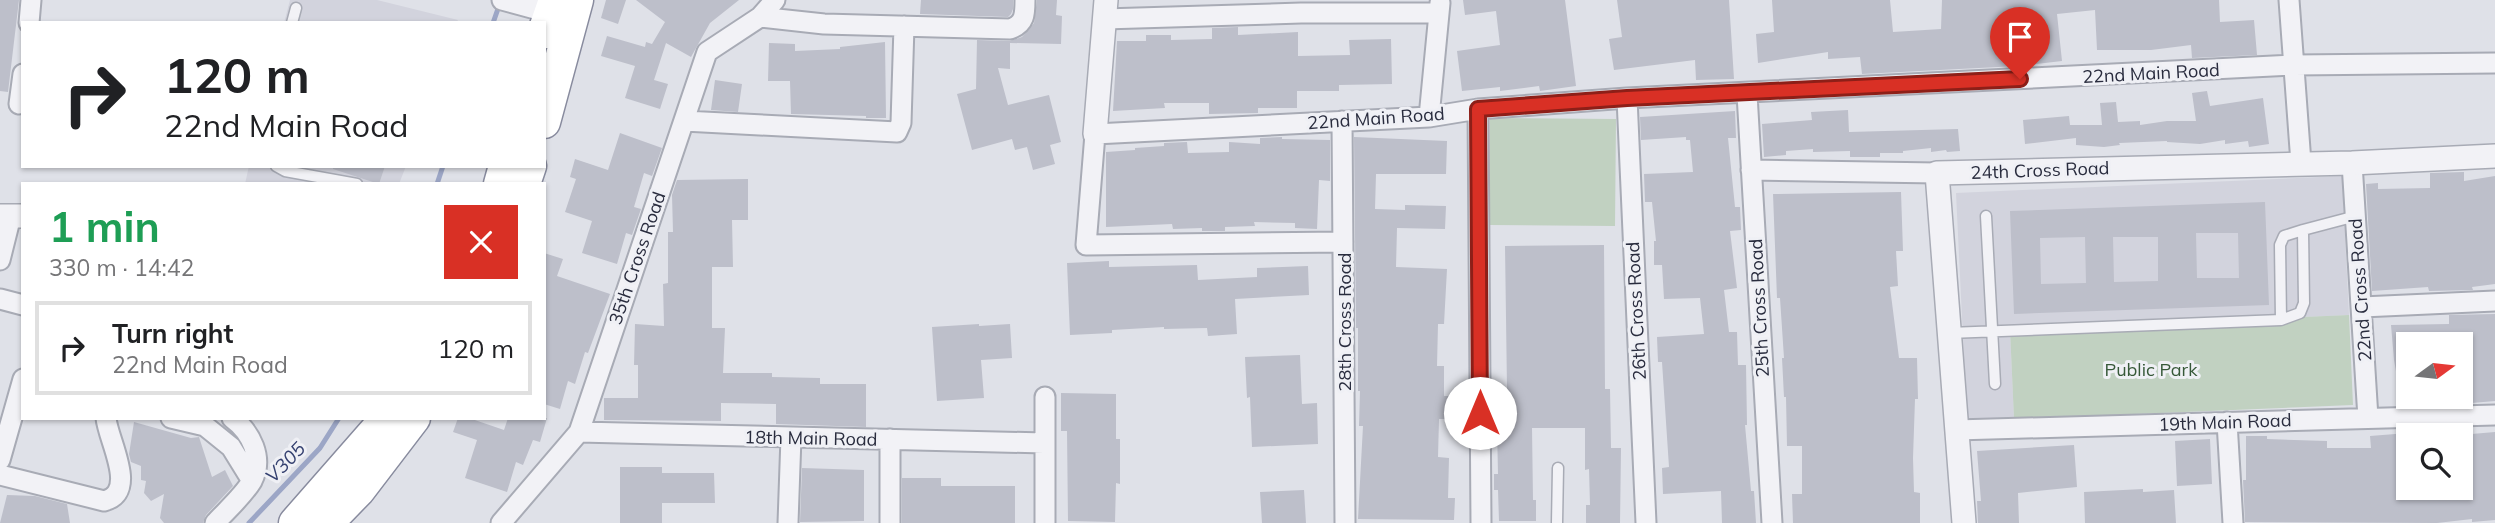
<!DOCTYPE html>
<html lang="en">
<head>
<meta charset="utf-8">
<style>
	:root { --surface:#fff; --page:#f6f6f6; --text:#202124; --muted:#757577; --line:#e0e0e0 }
	body { margin:0; font-family:Mulish,sans-serif; background:var(--page); color:var(--text); height:100vh; display:flex; flex-direction:column; font-size:26px; white-space:nowrap }
	* { box-sizing:border-box; margin:0 }
	p { font-size:23px; color:var(--muted) }
	.icon { flex:none; width:38px; height:38px; fill:none; stroke:currentColor; stroke-width:2; stroke-linecap:round; stroke-linejoin:round }
	.map { position:relative; flex:1; overflow:hidden }
	.details { position:absolute; left:21px; top:182px; width:525px; height:238px; display:flex; flex-direction:column; background:var(--surface); border-radius:0px; box-shadow:0 2px 5px #0004 }
	.details>* { flex:none }
	.banner { position:absolute; left:21px; top:21px; width:525px; height:147px; border-radius:0px; box-shadow:0 2px 5px #0004; background:#fff; color:var(--text); overflow:hidden }
	.needle { width:46px; rotate:75deg }
	.fabs { position:absolute; left:2396px; top:332px; display:grid; gap:14px }
	.fabs a { display:grid; place-items:center; width:77px; height:77px; border-radius:0px; background:var(--surface); box-shadow:0 2px 5px #0004; font-size:35px }
	.pin { position:absolute; display:grid; place-items:center; width:60px; height:60px; color:#fff; margin:-72px -30px; border-radius:50% 50% 50% 0; rotate:-45deg; box-shadow:0 0 7px #0007 }
	.pin .icon { rotate:45deg }
	.me { position:absolute; width:77px; margin:-38px; rotate:0deg; stroke-linejoin:round; filter:drop-shadow(0 0 5px #0008) }
	.turn { display:flex; align-items:center; gap:24px; height:147px; padding:0 28px; font-size:32px }
	.turn .icon { width:91px; height:91px; stroke-width:2.5 }
	.turn b { display:block; font-size:49px; line-height:60px }
	.round { display:grid; place-items:center; flex:none; width:74px; height:74px; border-radius:0px; background:var(--page) }
	.summary { display:flex; align-items:center; justify-content:space-between; height:119px; padding:0 28px }
	h1 { font-size:42px; font-weight:700; line-height:52px; color:#1e9e55 }
	ul { padding:0; list-style:none }
	li { display:flex; align-items:center; gap:21px; height:94px; margin:0 14px 10px; padding:0 14px; border:4px solid var(--line); border-radius:0px }
	li div { flex:1 }
	li b { display:block; font-size:26px }
	li em { font-style:normal }
	.map>svg:first-child { display:block }
	.built { fill:#d2d3dd }
	.green { fill:#c1d1c1 }
	.lines { fill:none; stroke-linecap:round; stroke-linejoin:round }
	.stream { stroke:#9ca6c6; stroke-width:5 }
	.building { fill:#bdbfca; fill-rule:evenodd }
	.service-casing { stroke:#a8abb5; stroke-width:13 }
	.minor-casing { stroke:#a8abb5; stroke-width:23 }
	.tertiary-casing { stroke:#a8abb5; stroke-width:26 }
	.trunk-casing { stroke:#888b9e; stroke-width:35 }
	.service { stroke:#f2f2f6; stroke-width:10 }
	.minor { stroke:#f2f2f6; stroke-width:19 }
	.tertiary { stroke:#f2f2f6; stroke-width:23 }
	.trunk { stroke:#fff; stroke-width:32 }
	.route-casing { stroke:#8d1f18; stroke-width:18 }
	.route { stroke:#d93025; stroke-width:12 }
	.labels { text-anchor:middle; dominant-baseline:central; stroke-width:6; stroke-linejoin:round; paint-order:stroke }
	.street-label { font-size:18px; fill:#292c3e; stroke:#eff0f5 }
	.park-label { font-size:18px; fill:#375939; stroke:#eff0f5 }
	.water-label { font-size:19px; font-style:italic; fill:#354170; stroke:#eff0f5 }
</style>
</head>
<body>
<div class="map">
<svg width="2495" height="523" viewBox="0 0 2495 523">
	<rect width="100%" height="100%" fill="#dfe1e8"/>
	<path class="built" d="M290,0H377L458,20L456,23H284Z
		M249,166H406L399,184H245Z
		M2342,176L2349,315L2010,330L2014,419L1967,421L1956,193Z"/>
	<path class="green" d="M1490,118L1616,119L1615,226L1489,225Z
		M2349,315L2353,405L2014,419L2010,330Z"/>
	<g class="lines">
		<path class="stream" d="M493,23L500,3
			M437,184L443,166
			M249,523L320,448L339,418"/>
	</g>
	<path class="building" d="M0,0H19L8,92L0,91Z
		M606,0H626L618,24L601,18Z
		M636,0H739L710,23L691,57L666,43L654,80L668,84L660,109L625,98L635,66L601,56L607,36L645,47L646,42L652,44L665,22Z
		M921,0H1013V9L1011,14L1008,17L920,14Z
		M1037,0H1057L1056,15L1062,16L1061,44L1010,43V69L998,68L1008,105L1049,95L1061,142L1050,145L1055,164L1033,170L1027,147L1015,150L1012,139L972,150L957,94L976,89L977,40L1010,41L1022,37L1034,23Z
		M1463,0H1565L1576,86L1540,91L1539,86L1500,91V87L1462,91L1457,51L1500,45L1496,11L1465,15Z
		M1617,0H1729L1734,79L1696,80L1695,60L1614,70L1609,39L1622,37Z
		M1772,0H1890L1893,32L1941,29L1942,0H2219L2220,22L2254,20L2257,55L2192,58L2191,45L2151,50H2097L2095,10L2057,14L2062,61L2018,66L1862,74L1860,57L1828,59V52L1758,63L1756,34L1774,32Z
		M1238,27V35L1298,32V56L1350,55L1349,40L1391,39L1392,84L1339,85V91H1297V108H1258V113L1209,114V103H1164L1165,108L1113,111L1117,41H1146V35H1171V40L1212,39V28Z
		M885,42L886,118H866V116L791,114L790,81H768L769,43L795,44V51L840,49V47Z
		M715,80L742,84L738,112L711,110Z
		M2207,91L2210,106L2263,98L2269,144L2249,147L2248,141L2225,144V140L2200,144L2167,142V141L2119,143L2120,145L2104,147L2076,145V138L2025,144L2023,120L2069,116L2070,125H2102L2100,103L2116,102L2118,122L2140,121V125L2167,121H2196L2192,93Z
		M1848,110L1849,132L1958,129L1960,151L1947,152L1946,150L1931,152V148L1903,151V153H1880V157H1850V151L1813,152V149L1786,151V155L1764,157L1762,124L1812,120L1811,112Z
		M1735,111L1736,138H1728L1735,207H1740L1741,230L1730,231L1737,288L1724,290L1729,332H1737L1738,365H1746L1747,425H1745L1751,491H1754L1756,523H1722L1721,491L1663,494L1662,468L1669,467L1662,362H1658L1657,337L1704,334L1700,298L1664,299L1662,265H1654V241H1656L1652,202H1645L1644,174L1693,172L1690,140H1686V137L1641,140L1640,117Z
		M620,133L662,148L652,176L644,173L634,207L641,209L632,235L626,233L617,264L582,253L592,221L565,212L576,179L570,177L575,159L608,170Z
		M1282,137V139L1330,140V181L1319,180L1317,229L1295,228V223L1254,222L1255,226L1225,227V231H1202V228L1173,229L1172,224L1106,227V152L1135,150V148L1164,146V143L1187,142L1188,153L1229,152V142L1260,144V138Z
		M1354,137L1447,141L1446,174H1376L1375,209L1405,210V205L1446,206L1445,229L1397,228L1396,267L1447,269L1444,324H1438L1437,366H1444V396H1450V419H1439L1438,457L1449,458L1448,498H1455L1454,520L1358,519L1363,426H1359L1360,391H1358V328H1356Z
		M333,166H385L379,184L333,169Z
		M2464,172V181L2495,176V284L2472,287L2473,290L2429,291L2428,287L2372,291L2366,184L2378,183V189L2430,188V173Z
		M748,179V220H732L733,267H712V328H725L723,373H772V377L820,378V384H866V427L776,424V404L721,403V421L604,420V398H638V365H634L635,324L664,326L663,284L668,283V232H673L672,195L677,180Z
		M1901,192L1903,251H1896L1898,286L1890,287L1899,358H1917L1918,399H1915L1913,458L1914,492L1920,493V523H1793L1792,494H1802V446H1787L1786,397H1784L1782,358H1784L1780,298H1777L1773,194Z
		M2265,202L2269,305L2014,314L2010,211ZM2196,233H2238L2239,278H2197ZM2085,237L2086,283L2041,284L2040,238ZM2113,237H2158V281L2114,282Z
		M1604,245L1605,389H1610L1611,448H1621L1620,523H1586V505H1590L1589,469L1585,470V428H1532L1533,500H1536V521H1499L1498,490H1494V474H1498L1497,428H1493L1492,389H1507L1505,246Z
		M544,253L563,259L557,276L610,294L588,353L585,352L575,384L568,381L560,409L544,404Z
		M1109,261V267L1197,265L1198,280L1257,277V268L1308,266L1309,295L1235,299L1237,334L1208,336L1207,328L1164,329V327L1112,330V333L1070,335L1067,263Z
		M2495,314V401L2460,404V345H2408V397H2450L2451,404L2402,405L2394,360L2391,325L2449,324V315Z
		M979,324V326L1010,324L1012,358L981,360L984,398L937,401L932,327Z
		M1300,355L1302,404L1317,403L1318,444L1252,447L1250,397L1247,398L1245,357Z
		M1061,393L1116,394V439H1120V484L1116,483L1115,522L1068,521L1067,431H1061Z
		M458,418H469L504,430L508,418H547L540,442L533,440L523,465L516,462L507,492L465,478L477,440L453,432Z
		M134,422L191,438L199,437L212,477L225,470L233,486L206,515L203,523H164L160,518L164,494L151,501L144,493L146,481L141,480V466L131,462L129,454Z
		M2453,428L2454,436L2408,434V488H2460V435L2495,432V520L2472,522V519L2437,523L2245,522L2243,480H2246V436H2267V439L2327,441V448H2371L2370,436L2408,433L2407,430Z
		M2210,439L2212,484L2177,486L2175,441Z
		M2074,445L2077,487L2018,493L2019,523H1978L1977,501H1981L1977,451Z
		M620,467H662V473H714L715,503H662V523H620Z
		M802,468L864,470V521L800,522Z
		M902,478H941V486H1015V523H902Z
		M2143,489V492L2174,490L2176,523H2085L2084,492Z
		M1304,490L1306,523H1262L1260,492Z
		M7,495L35,496L67,504L70,523H0Z"/>
	<g class="lines">
		<g class="service-casing">
			<path id="service" d="M292,23L296,8
				M276,166L285,171L357,184
				M1986,216L1995,384
				M2281,320L2280,245L2284,236L2303,230
				M1949,333L2281,320L2300,313L2304,303L2303,230L2356,216
				M1557,523L1558,468"/>
		</g>
		<g class="minor-casing">
			<path id="minor" d="M502,0L550,13
				M2289,0L2301,163
				M760,17L824,24L1010,29C1025,24 1025,14 1025,0
				M1104,19L1301,13H1439
				M29,23L31,0
				M1747,94L1772,523
				M1627,98L1646,523
				M19,104L23,74
				M1478,109L1481,523
				M1429,117L1440,3
				M684,121L897,132L901,123L904,26
				M1342,121L1345,523
				M2352,163L2368,418
				M1751,170L1937,173
				M1343,242L1086,245L1095,134L1429,117L1478,109L1627,98L2294,65L2495,63
				M0,260L11,216
				M0,299L23,305
				M2362,307L2495,301
				M1045,397V523
				M171,418L205,426L231,447L252,481
				M2227,422L2233,523
				M1956,430L2495,415
				M579,432L1044,443
				M0,460L23,379
				M0,475L104,501C139,492 108,441 106,418
				M215,523C227,510 243,496 252,481C264,458 251,432 232,418
				M501,523L579,432L707,52L760,17L775,0
				M788,523L791,437
				M890,523V439"/>
		</g>
		<g class="tertiary-casing">
			<path id="tertiary" d="M1095,134L1106,0
				M0,216H23
				M1964,523L1937,173L2352,163L2495,156"/>
		</g>
		<g class="trunk-casing">
			<path id="trunk" d="M544,32L555,0
				M544,122L577,0
				M500,184L505,166
				M524,184L530,166
				M295,523L387,418
				M327,523L359,490L414,418"/>
		</g>
		<use href="#service" class="service"/>
		<use href="#minor" class="minor"/>
		<use href="#tertiary" class="tertiary"/>
		<use href="#trunk" class="trunk"/>
	</g>
	<g class="lines">
		<g class="route-casing">
			<path id="route" d="M1480,413L1478,109L1627,98L2020,79"/>
		</g>
		<use href="#route" class="route"/>
	</g>
	<g class="labels">
		<g class="street-label">
			<text transform="translate(2151 73) rotate(-3)">22nd Main Road</text>
			<text transform="translate(1376 118) rotate(-4)">22nd Main Road</text>
			<text transform="translate(2040 170) rotate(-2)">24th Cross Road</text>
			<text transform="translate(637 258) rotate(-71)">35th Cross Road</text>
			<text transform="translate(2360 290) rotate(-94)">22nd Cross Road</text>
			<text transform="translate(1759 308) rotate(-93)">25th Cross Road</text>
			<text transform="translate(1636 311) rotate(-93)">26th Cross Road</text>
			<text transform="translate(1344 322) rotate(-90)">28th Cross Road</text>
			<text transform="translate(2225 422) rotate(-2)">19th Main Road</text>
			<text transform="translate(811 438) rotate(1)">18th Main Road</text>
		</g>
		<g class="park-label">
			<text x="2151" y="369">Public Park</text>
		</g>
		<g class="water-label">
			<text transform="translate(285 462) rotate(-46)">V305</text>
		</g>
	</g>
</svg>
<div class="fabs">
<a><svg class="needle" viewBox="-14 -14 28 28"><path d="M0-13l5 13h-10z" fill="#e53935"/><path d="M0 13l5-13h-10z" fill="#757577"/></svg></a>
<a><svg class="icon" aria-label="search" viewBox="0 0 24 24"><circle cx="10" cy="10" r="6"/><path d="M15 15l6 6"/></svg></a>
</div>
<div class="pin" style="left:2020px;top:79px;background:#d93025"><svg class="icon" aria-label="arrive" viewBox="0 0 24 24"><path d="M6 21V4h12l-3 4 3 4H6"/></svg></div>
<svg class="me" style="left:1480px;top:413px" viewBox="-20 -20 40 40"><circle r="19" fill="#fff"/><path d="M0-13L10 11 0 6-10 11z" fill="#d93025"/></svg>
<div class="banner">
<div class="turn"><svg class="icon" aria-label="right" viewBox="0 0 24 24"><path d="M7 20v-9h11M14 6l5 5-5 5"/></svg><div><b>120 m</b>22nd Main Road</div></div>
</div>
<section class="details">
<div class="summary"><div><h1>1 min</h1><p>330 m · 14:42</p></div><a class="round" style="background:#d93025;color:#fff"><svg class="icon" aria-label="close" viewBox="0 0 24 24"><path d="M6 6l12 12M18 6L6 18"/></svg></a></div>
<ul>
<li><svg class="icon" aria-label="right" viewBox="0 0 24 24"><path d="M7 20v-9h11M14 6l5 5-5 5"/></svg><div><b>Turn right</b><p>22nd Main Road</p></div><em>120 m</em></li>
</ul>
</section>
</div>
</body>
</html>
